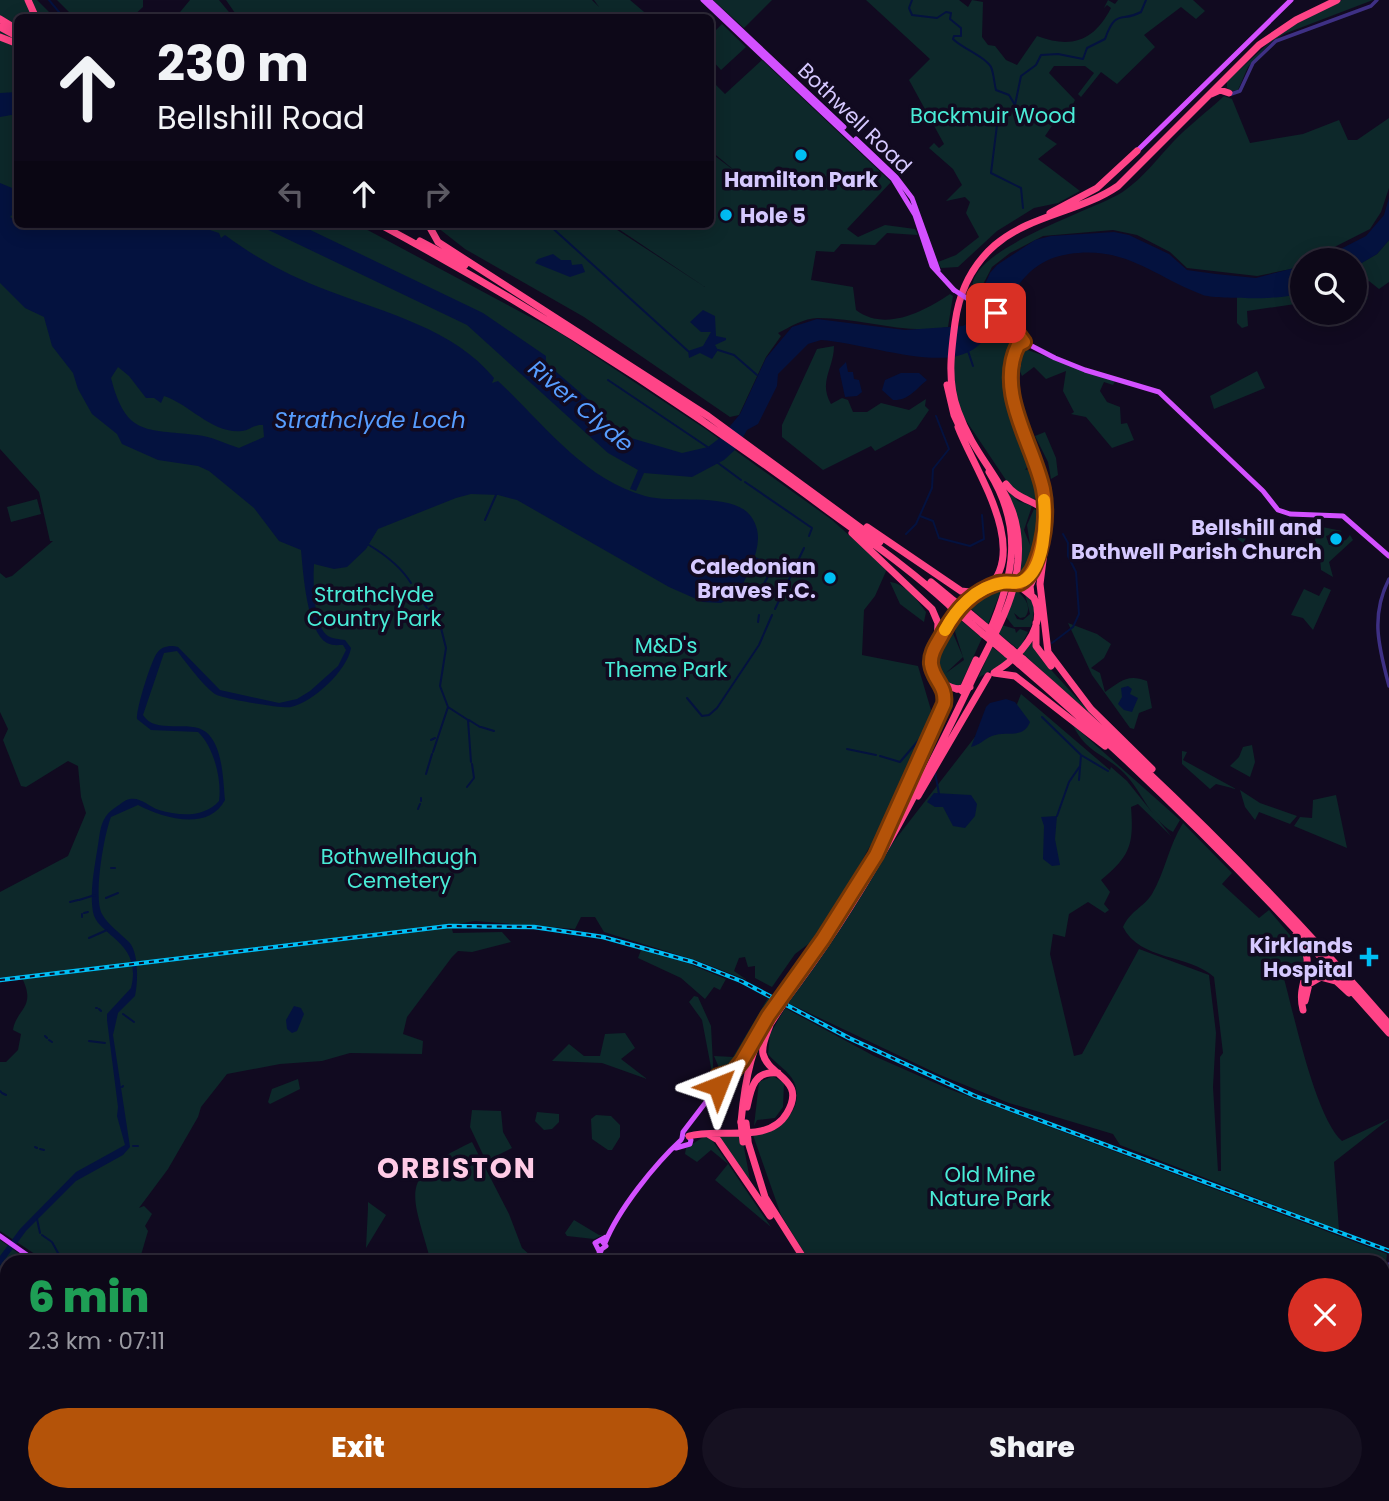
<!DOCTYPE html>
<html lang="en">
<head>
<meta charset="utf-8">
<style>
	:root { --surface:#0d0818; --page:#161121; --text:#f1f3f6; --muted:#9a9aa2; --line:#2d2937; --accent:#b45309 }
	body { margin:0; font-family:Poppins,sans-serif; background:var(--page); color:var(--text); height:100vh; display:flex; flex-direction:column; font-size:26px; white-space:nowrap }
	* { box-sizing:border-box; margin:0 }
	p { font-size:23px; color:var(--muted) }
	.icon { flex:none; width:38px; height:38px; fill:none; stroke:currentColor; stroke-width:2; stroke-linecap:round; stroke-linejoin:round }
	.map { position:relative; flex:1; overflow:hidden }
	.drawer { position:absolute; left:0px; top:1255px; width:1390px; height:247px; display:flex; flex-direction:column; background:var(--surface); border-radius:21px 21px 0 0; box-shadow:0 4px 18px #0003,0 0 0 2px var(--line) }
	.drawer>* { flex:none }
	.guide { position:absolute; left:14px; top:14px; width:700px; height:214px; border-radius:10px; box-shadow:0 4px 18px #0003,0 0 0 2px var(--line); background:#0d0818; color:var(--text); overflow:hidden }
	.buttons { position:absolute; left:1290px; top:248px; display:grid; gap:14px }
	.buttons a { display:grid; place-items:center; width:77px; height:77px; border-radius:50%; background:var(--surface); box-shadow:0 4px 18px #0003,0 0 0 2px var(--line); font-size:35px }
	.pin { position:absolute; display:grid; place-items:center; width:60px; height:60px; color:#fff; margin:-30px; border-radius:14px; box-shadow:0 4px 10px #0006 }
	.me { position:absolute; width:77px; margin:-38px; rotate:45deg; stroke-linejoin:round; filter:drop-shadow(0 0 5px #0008) }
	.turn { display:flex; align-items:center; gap:24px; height:147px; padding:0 28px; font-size:32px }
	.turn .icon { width:91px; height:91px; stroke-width:2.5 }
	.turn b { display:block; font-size:49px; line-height:60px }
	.lanes { display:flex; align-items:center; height:66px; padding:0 28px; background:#0003; justify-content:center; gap:35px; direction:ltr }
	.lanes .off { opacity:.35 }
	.round { display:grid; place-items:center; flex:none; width:74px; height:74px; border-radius:37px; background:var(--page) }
	.summary { display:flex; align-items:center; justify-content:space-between; height:119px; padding:0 28px }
	h1 { font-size:42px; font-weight:800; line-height:52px; color:#1e9e55 }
	.cta { display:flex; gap:14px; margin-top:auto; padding:14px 28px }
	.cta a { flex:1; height:80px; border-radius:42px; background:var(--accent); color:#fff; font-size:28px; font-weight:800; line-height:80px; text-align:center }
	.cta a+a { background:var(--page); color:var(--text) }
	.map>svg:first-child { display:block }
	.green { fill:#0d282a }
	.water { fill:#04123f; fill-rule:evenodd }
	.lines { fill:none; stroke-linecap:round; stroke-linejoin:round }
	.stream { stroke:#04123f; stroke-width:2 }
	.minor { stroke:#3e3084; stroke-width:3.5 }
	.major { stroke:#d350ff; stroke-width:5 }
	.highway { stroke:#ff4487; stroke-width:7 }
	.rail-casing { stroke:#00bef4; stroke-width:4.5 }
	.rail { stroke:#110a20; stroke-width:2; stroke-dasharray:5; stroke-linecap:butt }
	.major-bridge { stroke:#d350ff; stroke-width:5 }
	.highway-bridge { stroke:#ff4487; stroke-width:7 }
	.route-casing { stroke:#753606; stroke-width:18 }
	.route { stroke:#b45309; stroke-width:12 }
	.slow { stroke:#f59e0b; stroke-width:12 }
	.poi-dot { fill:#00bef4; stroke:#110a20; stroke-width:2.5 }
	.labels { text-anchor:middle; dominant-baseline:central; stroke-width:7; stroke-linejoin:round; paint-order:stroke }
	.park-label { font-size:21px; fill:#49ebd6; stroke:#110a20 }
	.street-label { font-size:21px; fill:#d6c9ff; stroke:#110a20 }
	.poi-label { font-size:21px; font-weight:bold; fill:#d6c9ff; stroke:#110a20; text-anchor:end }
	.water-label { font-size:23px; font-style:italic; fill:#579dff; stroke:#110a20 }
	.district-label { font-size:28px; font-weight:bold; letter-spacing:2px; fill:#ffcbe6; stroke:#110a20 }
</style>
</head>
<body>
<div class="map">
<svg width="1389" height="1501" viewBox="0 0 1389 1501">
	<rect width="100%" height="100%" fill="#110a20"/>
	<path class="green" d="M0,0H37L54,17L18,18V224H356L377,235L560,333L704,428L832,520L887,569L875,596L864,610L862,655L918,666L931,710L921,748L878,840L870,846L831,917L815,939L795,954L772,987L755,978V966L748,967L745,957L739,958L734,971L747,980L698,961L604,932L595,917H581L575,929L475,921L451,925L453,933L502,932L511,942L472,952L458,951L452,957L407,1017L403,1034L423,1041L422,1054L350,1053L322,1061L280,1064L227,1074L201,1107L198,1117L168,1169L139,1208L144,1206L152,1214L145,1226L148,1231L139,1262H47L0,1231V1062H6L18,1050L21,1034L13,1030C16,1009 37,1008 22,978L0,977V892L68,856L86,813L81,797L78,766L68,761L26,787L21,786L3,740L8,729L0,712V573L6,578L12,576L53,541H50L39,492L0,449Z
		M57,0H143V7L132,17H74Z
		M190,0H219L233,17H176Z
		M226,0H592L599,7L594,0H630L650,17L413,18L408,14L405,15L411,17L246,18L235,13Z
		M713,0H772L744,28Z
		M866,0H959L968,7L972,0L983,2L982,37L988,45L995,46L1006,60L1017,65L1037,36C1072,49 1094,41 1111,8L1107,5L1104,8L1108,0L1115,4L1118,0H1193L1205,11L1196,19L1181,7L1144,35L1155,47L1117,84L1101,72L1081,97L1078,94L1094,73L1085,66H1054L1049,73L1075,100L1070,110L1058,117L1045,136L1057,144L1038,159L1080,191L1058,203L1034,208L997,231L958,267L941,268L938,262L956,255L979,237L966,213L970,202L965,197L946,201L962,185L953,169L929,148L934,143L939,148L944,144L909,80L930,59Z
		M1342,0H1373L1284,34L1270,43L1248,67L1238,90L1232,91L1227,88V81L1281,32Z
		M722,24L746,47L721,70L711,59L710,36Z
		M762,60L891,182L847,229L858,237L885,225L915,229L918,235L887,233L875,245L841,244L834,252L816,251L811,280L853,287L856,310C885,332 923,312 950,294L953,296L948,327C904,335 862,318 818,318C804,318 790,327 778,333L781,336L766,357L739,415L730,417L584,317L465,249L437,227V224H608L705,287L611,224H710L711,153L740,175L711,151V80L725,94Z
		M1224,96L1232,99L1250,143L1303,134L1339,120L1348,140H1357L1389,118V188L1381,212L1370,229L1291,269L1257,276L1187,268L1170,252L1137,235L1113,230L1043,236L1010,253L992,267L976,298C947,254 1100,209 1124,191C1144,177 1156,160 1173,142C1188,126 1207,112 1224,96Z
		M1389,240V282L1379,289L1369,281L1358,288L1368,298L1364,302L1355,293L1354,267L1377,254Z
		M1302,290V303L1247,311L1248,326L1242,328L1237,323V297H1280Z
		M999,318L1016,341C994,377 1016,429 1031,463L1025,470L1033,468L1039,492L1034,500L1014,492L961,413L954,387V357C975,348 989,340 999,318Z
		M834,346C834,368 818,382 831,404L842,398L848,400L853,412H867L881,403L909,410L926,399L925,406L929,410L916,429L875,451L871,446L823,470L782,437V425L817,349Z
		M1025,349L1115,381L1113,385L1104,382L1100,391L1107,402L1120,407L1121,424L1127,423L1134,440L1112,448L1086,417L1071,414L1074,412L1063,391L1066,371L1046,379L1034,367L1022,376L1019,369Z
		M1257,371L1265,388L1214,409L1210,396Z
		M1045,432L1056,458L1058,475L1051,479L1048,462L1035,436Z
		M1007,489L1018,501L1032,506L1024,530L1030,545L1027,525L1034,509L1042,513C1042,537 1039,564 1019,579L1021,534Z
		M37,499L41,514L11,522L7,507Z
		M1242,519L1268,528L1262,536L1251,531L1243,543L1231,534Z
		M1317,526L1342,531L1326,536L1329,545L1346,540L1350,535L1353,540L1329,562L1333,577L1321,570L1320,557L1314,547Z
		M890,582C906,584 917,600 926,612L924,622L900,604Z
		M1324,587L1331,590L1313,630L1303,618L1291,615L1304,589L1319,596Z
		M997,588H1002L988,624L968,606Z
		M1016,590C1024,596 1033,607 1025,617L1020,618L1014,613L1017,619L1023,620L1030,614L1025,594L1030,597L1035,607L1031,627H1014L1006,617Z
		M955,618L952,631L963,657L946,673L964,660L955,632L958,618L982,638L960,686C915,680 944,640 955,618Z
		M1068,623L1097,634L1111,644L1104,658L1091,668L1100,673L1105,692C1120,682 1127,673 1147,681L1152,708L1139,713L1134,729L1130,728L1092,675Z
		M1002,625L1015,629L1016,633L1020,629L1028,632L1019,650L998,633Z
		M1032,641L1041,659L1097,720L1022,653Z
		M992,647L1009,660L978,678Z
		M1021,694L1110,770L1111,767L1127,781L1171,836L1138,804L1131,807C1134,845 1130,856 1101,880L1110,892L1104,904L1109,910L1105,913L1088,902L1069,914L1065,937L1053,934L1050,954L1074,1056L1082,1054L1139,949L1209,975L1216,1033L1213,1087L1218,1171H1221L1220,1057L1223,1053L1214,977C1189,954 1140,961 1123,927C1131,910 1143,908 1152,894C1165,872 1169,845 1183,823L1232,873L1222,884L1259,918L1269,910L1305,953L1301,973L1283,975C1294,1014 1315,1117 1342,1141L1389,1119L1334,1162L1339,1230L1120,1145L1113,1134L1009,1103L940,1075L788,1003L832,941L891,845L992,715L1014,712Z
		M1073,725L1180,820L1173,832C1150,819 1142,791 1124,773C1105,754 1085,752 1073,725Z
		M1252,745L1255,762L1250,777L1230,766L1239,757L1243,747Z
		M1182,751L1187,752L1183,760L1236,789L1216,784L1210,789L1182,764Z
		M1240,790L1260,803L1297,816L1290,824L1259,812L1255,820L1245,807Z
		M1336,795L1347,848L1294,826L1300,817L1312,818L1313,800Z
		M641,950L687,963L726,979L720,990L714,987L705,999L681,978L638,958Z
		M694,996L698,997L711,1026L714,1083L702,1020L689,1002Z
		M768,998L775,1002L743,1057L729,1070H720L714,1056L733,1057Z
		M785,1008L874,1056L949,1089L1387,1254L1383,1293L1382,1262H810L781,1215L753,1135C777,1131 806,1112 794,1082C790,1072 775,1063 768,1054L770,1034Z
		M625,1033L635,1048L621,1059L647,1079L602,1063L552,1061L569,1044L584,1056H600L605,1034Z
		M773,1076L784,1083L783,1107L775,1118L757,1120L754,1126L759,1082Z
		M298,1079L300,1089L270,1104L268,1102L272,1089Z
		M472,1110L501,1111L503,1132L512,1148L486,1161L470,1127Z
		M537,1112L559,1114V1122L552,1129L544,1130L535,1121Z
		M596,1115L611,1116L620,1125V1137L612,1150H608L592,1139L591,1119Z
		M741,1131L750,1180L713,1136Z
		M708,1134L771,1227L715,1180L728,1164L711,1150L697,1162L685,1154L686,1148Z
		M472,1142L509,1214L522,1248L538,1262H431C412,1191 396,1178 472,1142Z
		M368,1202L386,1215L366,1248L368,1208Z
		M574,1220L599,1235H603L594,1239L567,1236L565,1233Z
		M0,1240L25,1258L23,1262H7V1283L0,1293Z
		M7,1297V1377L0,1375V1311Z
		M1383,1333L1389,1334V1397H1383Z
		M190,1495H311L301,1501H193Z"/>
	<path class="water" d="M17,92V114L0,117V93Z
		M0,183L17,190V210L10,217L16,220L17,217L18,224H126L145,230H210L219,233L221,238L225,235C257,259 292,277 329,291C386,313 454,329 494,378L492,383L498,381C543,423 583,479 645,496C673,504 729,492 749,514C770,538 749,569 739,593L721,603L703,602L669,587L517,500L498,495L471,494L456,498L378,529L366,549L347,567L334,569L314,564C313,581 313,626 328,636C333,639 339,639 345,640L351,648C347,671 313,702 291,707C284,709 225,699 217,695C207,691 185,661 177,651L164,653L143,715C155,735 189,719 206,732C223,746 223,780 225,800C208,832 163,818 138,805L111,817C104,834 93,898 102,914C108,925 120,933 129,942C139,953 138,982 135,996L118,1013L113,1035L130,1147L123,1155L76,1181L26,1231L0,1266V1256L20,1229L76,1172L125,1145L117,1116L118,1107L107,1020V1014L131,988C143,941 97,936 93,912C89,889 96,861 99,838C101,823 104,815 116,807C121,804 124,800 130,799C141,797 149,807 159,810C179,816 204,818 219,801C222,780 214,747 198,732L151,730L137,719C136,709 151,661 157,653C162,646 171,645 178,647L220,690L279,703L297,699L310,691L338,666L346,650L343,645C337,645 333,646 327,643C307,632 303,572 301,550L279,541L254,508L209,471L198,466L158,460L122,444L117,434L92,414L78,389L73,373L52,346L44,317L25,308L0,283ZM118,367L129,376L146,398H154L161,403L164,396C191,405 212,434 242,431C250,430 254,424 263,425L264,437L239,448C226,444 211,436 197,435C145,429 126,436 111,378Z
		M1389,198V240L1377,254L1355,267L1354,261H1317L1366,236L1384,215Z
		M256,224H298L483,313L546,356V363L590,401L597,413L631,438L682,453L708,447L721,437L740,414L766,358L792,327L817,319L905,330L963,326L968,323L990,273L997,265L1035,240L1051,236L1114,232L1129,235L1169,254L1187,270L1216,274L1256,278L1302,266V290C1297,292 1293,295 1288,296C1276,299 1214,299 1203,295C1155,277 1125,245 1069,254C998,265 1010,345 957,356C921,364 860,343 821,340L808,344L778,374L777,386L758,424L747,430L737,448L724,460L692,477L644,473L636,491L630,489L638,470L608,453L467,325Z
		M553,254L561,260H571L572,265L582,264L585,272L570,277L535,263L538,259Z
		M703,310L715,316L716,336L726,338V340L715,345L718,350L712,359L700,353L689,358L688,351L703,346L711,332H701L690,322Z
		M846,362L848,372H853L854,379L859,380L862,392L857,396L845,397L839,369Z
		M901,373H919L927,380C916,389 908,401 893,400L882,390L885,380Z
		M1128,686L1132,689L1130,694L1138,698L1132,712L1124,710L1118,704L1122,697L1121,688Z
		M1006,699L1015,702L1030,722C1023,740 1006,730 992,736C984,739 980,745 971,747L986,707L990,703Z
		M934,793L971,795L977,804L975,816L965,828L953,826L943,807H935L927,802Z
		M1057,816L1055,839L1060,865L1052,866L1043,859L1044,826L1041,817Z
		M294,1006L301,1008L304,1014L297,1031L292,1033L287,1029L286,1020Z"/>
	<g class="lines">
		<path class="stream" d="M49,0L64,18
			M912,0L909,8L912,15L937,18L946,12L951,13L950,19L961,28V36H954L953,39C963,49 986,57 991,67C994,74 994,83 996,90L1009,95L1015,105
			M1023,208L1021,188L991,173L997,125L1015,105L1021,76L1036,65L1041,55L1058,54L1083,59L1087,48L1105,39C1116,8 1121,23 1141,12L1146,0
			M548,224L688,351
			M718,350L734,355L757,375
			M968,351L973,366
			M608,380L709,448
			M718,463L741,480
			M745,482L812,528L809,536
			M920,516L933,521L939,538L970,546L984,539L982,515
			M485,520L496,495
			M906,534L916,524L932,488L933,469L949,449L936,416
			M369,545C384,554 401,567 411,583
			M416,593L427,608
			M739,593L755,600L771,571L772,566L755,558
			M429,609L439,625
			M775,609L804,548
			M758,622L759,615
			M1052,643L1073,627L1079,614L1076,572L1068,556V543L1063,534
			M687,698L702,716L709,715L717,708L759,645L772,615
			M448,707L468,720L471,762
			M1042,717L1081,755L1079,780
			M469,720L480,727
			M481,727L494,731
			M431,740L435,738
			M847,749L876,755
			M433,752L448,707L440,686L446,648L441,628
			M1081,755L1108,771
			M880,756L900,762L924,734
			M935,772L939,794
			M426,774L432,754
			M467,787L474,778L472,764
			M421,801V798
			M418,809L420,804
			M1057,816L1069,782L1080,766
			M111,868H115
			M106,898L118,893
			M79,900L95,895
			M70,902L78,900
			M84,913L88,912
			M82,917V914
			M89,938L107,930
			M96,1008H97
			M99,1009L101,1011
			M123,1014L134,1022
			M45,1036L47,1038
			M49,1040L52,1042
			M89,1041L105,1043
			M122,1087L123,1086
			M0,1091L1,1092
			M2,1093L6,1095
			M133,1146H138
			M35,1147L37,1148
			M40,1149L44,1150
			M37,1219L40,1233
			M42,1235L52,1242L63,1262"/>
		<path class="minor" d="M1231,94L1240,91L1253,63L1276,41L1371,6L1377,0
			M1389,579C1370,616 1379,648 1389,686
			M1385,1305L1389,1264
			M0,1307L7,1293
			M0,1495L3,1501
			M1300,1501L1301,1494"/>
		<path class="major" d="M703,0L893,179L915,215L932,266L954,290
			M709,0L844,127
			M856,139L896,177L912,198L938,270
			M1137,151L1291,0
			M968,299L1000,315L1024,342L1055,358L1085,370L1159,392L1263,491L1278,510L1290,514L1343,516L1389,556
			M722,1075L724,1079L720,1081L718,1077Z
			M682,1138L683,1132L722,1081
			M676,1148L690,1144L691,1140L688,1136
			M0,1236L37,1262
			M601,1240L606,1246L599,1251L595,1243L606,1237
			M605,1243C618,1210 655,1164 681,1140
			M593,1262L601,1251
			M1382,1307L1389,1303
			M1382,1407H1389
			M467,1494L475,1501
			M544,1494V1501
			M890,1501V1500
			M936,1501L940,1494"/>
		<path class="highway" d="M28,0L36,18
			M0,19L18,30
			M0,27L18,37
			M0,37L18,44
			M1211,94L1220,90L1229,93
			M1050,213L1097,188L1137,151
			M379,224C528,304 672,396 808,496C856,532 906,565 950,606
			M428,224L438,242L708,416L880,542
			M420,241L465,265
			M1024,342C995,400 1051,462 1048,523
			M947,385L954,415L961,430
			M958,427C974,469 1030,548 988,588
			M1006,484C1019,502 1039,500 1048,515
			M1048,521L1040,584L1048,652L1091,709L1152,769
			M867,527L961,591L979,593
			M852,533L932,609L938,623L937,644
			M931,582L954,601
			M1017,584L1033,571L1044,522
			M1031,594L1030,586L1039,565
			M967,611L986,627
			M962,616L983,634
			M1036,623V646L1051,666
			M989,633C1014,576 1024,528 989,472
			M997,637L1011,649
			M994,643L1007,654
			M1023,659C1154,773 1276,893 1389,1024
			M1019,664C1152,778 1274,902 1389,1033
			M995,672C1018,658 1048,628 1034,598L1017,584
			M994,673L1015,676L1105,746
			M957,689C940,685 931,674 931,657L958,608L975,596
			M962,691L976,660
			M918,796L988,676
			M890,826L944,704L942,683
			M1296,935C1321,966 1295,979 1303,1010
			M780,998L846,904L893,822
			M785,1001C861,902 920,790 973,678C989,644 1012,608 1017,570C1028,494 980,473 958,411C947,382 951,353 955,323C959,293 972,265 995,245C1030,215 1080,212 1118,186L1259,45L1296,20L1337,0
			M1305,1001L1309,984L1321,977L1336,981L1349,993
			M769,1026L782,1006
			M722,1075L733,1072L752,1044
			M747,1107C751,1088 754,1070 778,1073
			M741,1122C745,1079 752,1041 776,1004
			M708,1134L718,1140L770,1216
			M689,1136C719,1127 769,1145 787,1113C807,1079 769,1077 763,1054C761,1044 768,1032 771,1022
			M748,1142L765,1197L806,1262
			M891,1494V1497
			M907,1494L909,1501
			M912,1494L914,1501"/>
		<g class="rail-casing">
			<path id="rail" d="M0,980L449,926L534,927L603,937L693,962L741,981L849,1038L975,1096L1389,1251
				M1382,1331H1389
				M446,1501L461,1494"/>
		</g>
		<use href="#rail" class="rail"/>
		<path class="major-bridge" d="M954,290L968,299"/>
		<path class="highway-bridge" d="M1001,583L1017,584
			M954,601L967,611
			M950,606L962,616
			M986,627L997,637
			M983,634L994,643
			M1011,649L1023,659
			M1007,654L1019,664
			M957,689L970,687
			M776,1004L780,998
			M782,1006L785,1001
			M741,1122L743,1142
			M746,1123L748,1140"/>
	</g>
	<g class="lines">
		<g class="route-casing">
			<path id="route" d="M718,1086V1076L733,1072L742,1061L768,1016L823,939L876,855L944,704C947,686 933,680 931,664C930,652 938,643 943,633C956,610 971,592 998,583C1005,581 1013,584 1020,583C1032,576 1035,565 1039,553C1045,532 1047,509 1043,489C1033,443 995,392 1018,345L1024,342L1011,324L996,313"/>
		</g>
		<use href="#route" class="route"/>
		<path class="slow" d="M945,630C956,609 976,587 1002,583C1009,581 1015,585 1023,581C1045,569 1046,522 1044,500"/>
	</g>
	<g class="poi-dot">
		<circle cx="801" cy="155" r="7"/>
		<circle cx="726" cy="215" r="7"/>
		<circle cx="1336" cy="539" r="7"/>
		<circle cx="830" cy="578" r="7"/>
		<path d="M1365.5 946.5h7v7h7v7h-7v7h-7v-7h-7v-7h7z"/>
	</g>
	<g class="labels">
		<g class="park-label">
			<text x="993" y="115">Backmuir Wood</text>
			<text x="374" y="594">Strathclyde<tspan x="374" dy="24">Country Park</tspan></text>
			<text x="666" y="645">M&amp;D's<tspan x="666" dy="24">Theme Park</tspan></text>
			<text x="399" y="856">Bothwellhaugh<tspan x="399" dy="24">Cemetery</tspan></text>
			<text x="990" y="1174">Old Mine<tspan x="990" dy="24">Nature Park</tspan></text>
		</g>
		<g class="street-label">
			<text transform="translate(855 118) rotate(44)">Bothwell Road</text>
		</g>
		<g class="poi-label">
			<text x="801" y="179" text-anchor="middle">Hamilton Park</text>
			<text x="740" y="215" text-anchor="start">Hole 5</text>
			<text x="1322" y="527">Bellshill and<tspan x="1322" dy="24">Bothwell Parish Church</tspan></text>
			<text x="816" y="566">Caledonian<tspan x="816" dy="24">Braves F.C.</tspan></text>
			<text x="1353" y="945">Kirklands<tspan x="1353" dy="24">Hospital</tspan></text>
		</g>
		<g class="water-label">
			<text transform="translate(581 406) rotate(40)">River Clyde</text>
			<text x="370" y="420">Strathclyde Loch</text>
		</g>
		<g class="district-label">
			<text x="457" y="1168">ORBISTON</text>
		</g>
	</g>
</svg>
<div class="buttons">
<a><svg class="icon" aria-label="search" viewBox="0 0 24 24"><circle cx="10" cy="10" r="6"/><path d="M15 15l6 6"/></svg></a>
</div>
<div class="pin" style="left:996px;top:313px;background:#d93025"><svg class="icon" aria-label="arrive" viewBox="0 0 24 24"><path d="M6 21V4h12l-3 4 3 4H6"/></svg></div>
<svg class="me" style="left:718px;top:1086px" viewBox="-20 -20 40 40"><path d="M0-17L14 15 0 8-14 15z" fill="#b45309" stroke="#fff" stroke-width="4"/></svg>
<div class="guide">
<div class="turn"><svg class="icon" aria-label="ahead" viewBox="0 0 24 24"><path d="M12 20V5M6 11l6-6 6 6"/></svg><div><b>230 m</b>Bellshill Road</div></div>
<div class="lanes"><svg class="icon off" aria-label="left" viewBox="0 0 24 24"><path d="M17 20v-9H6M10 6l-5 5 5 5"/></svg><svg class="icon" aria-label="ahead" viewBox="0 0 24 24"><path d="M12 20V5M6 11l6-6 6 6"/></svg><svg class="icon off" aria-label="right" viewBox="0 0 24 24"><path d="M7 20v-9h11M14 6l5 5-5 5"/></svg></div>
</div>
<section class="drawer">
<div class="summary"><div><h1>6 min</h1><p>2.3 km · 07:11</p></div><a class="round" style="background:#d93025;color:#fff"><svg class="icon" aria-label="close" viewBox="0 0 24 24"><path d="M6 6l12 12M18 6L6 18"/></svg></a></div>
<div class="cta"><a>Exit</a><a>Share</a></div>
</section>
</div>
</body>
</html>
